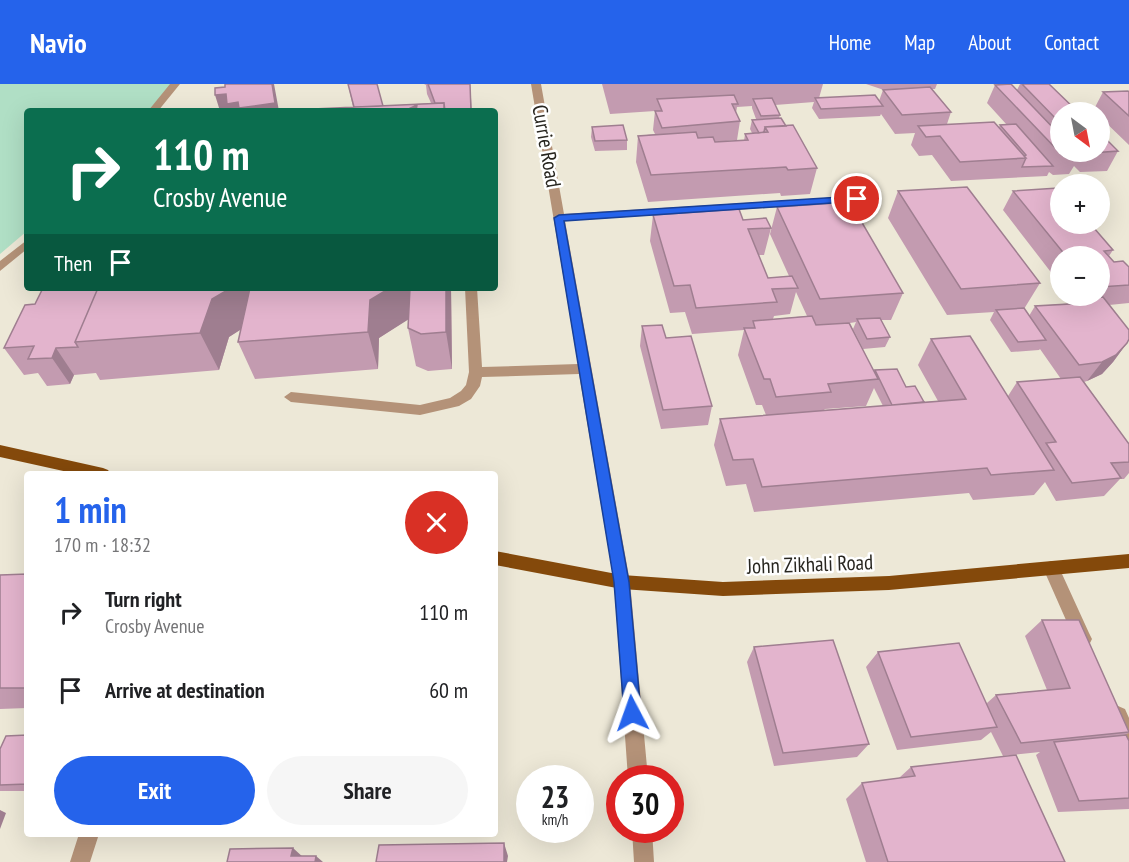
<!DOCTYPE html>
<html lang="en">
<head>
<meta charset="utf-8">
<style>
	:root { --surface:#fff; --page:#f6f6f6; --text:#202124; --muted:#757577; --accent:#2563eb }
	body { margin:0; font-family:"PT Sans Narrow",sans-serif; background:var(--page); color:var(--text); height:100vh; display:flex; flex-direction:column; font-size:22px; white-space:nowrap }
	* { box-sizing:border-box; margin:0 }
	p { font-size:20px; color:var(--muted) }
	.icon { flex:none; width:33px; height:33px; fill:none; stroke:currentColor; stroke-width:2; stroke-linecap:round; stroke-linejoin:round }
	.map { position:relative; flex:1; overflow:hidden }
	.side { position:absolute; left:24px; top:387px; width:474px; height:366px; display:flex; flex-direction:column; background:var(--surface); border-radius:6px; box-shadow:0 6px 24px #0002 }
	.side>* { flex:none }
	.hud { position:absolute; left:24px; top:24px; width:474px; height:183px; border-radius:6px; box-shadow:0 6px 24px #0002; background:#0b6e4f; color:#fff; overflow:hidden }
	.needle { width:39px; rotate:148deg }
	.fabs { position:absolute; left:1050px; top:18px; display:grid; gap:12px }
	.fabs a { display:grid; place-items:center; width:60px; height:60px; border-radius:50%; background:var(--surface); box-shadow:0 6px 24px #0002; font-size:30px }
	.speed { position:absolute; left:516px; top:681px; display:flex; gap:12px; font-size:30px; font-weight:700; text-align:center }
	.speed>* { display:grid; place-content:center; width:78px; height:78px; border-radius:50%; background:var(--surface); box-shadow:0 6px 24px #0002; line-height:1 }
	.speed small { font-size:15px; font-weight:400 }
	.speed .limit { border:9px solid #d22; background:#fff; color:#111 }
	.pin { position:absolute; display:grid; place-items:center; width:51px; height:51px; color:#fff; margin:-26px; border:3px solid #fff; border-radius:50%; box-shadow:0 2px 6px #0007 }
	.me { position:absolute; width:66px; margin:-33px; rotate:356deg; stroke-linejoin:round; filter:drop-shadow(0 0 4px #0008) }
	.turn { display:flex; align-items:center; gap:21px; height:126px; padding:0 30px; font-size:27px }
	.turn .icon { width:78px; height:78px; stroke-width:2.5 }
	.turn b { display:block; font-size:42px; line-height:51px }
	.then { display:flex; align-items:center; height:57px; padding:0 30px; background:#0003; gap:12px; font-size:22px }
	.round { display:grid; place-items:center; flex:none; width:63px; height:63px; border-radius:32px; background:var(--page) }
	.summary { display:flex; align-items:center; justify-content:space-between; height:102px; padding:0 30px }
	h1 { font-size:36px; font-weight:700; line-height:45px; color:var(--accent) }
	.action { display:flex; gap:12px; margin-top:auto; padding:12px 30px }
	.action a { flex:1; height:69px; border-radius:36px; background:var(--accent); color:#fff; font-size:24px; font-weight:700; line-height:69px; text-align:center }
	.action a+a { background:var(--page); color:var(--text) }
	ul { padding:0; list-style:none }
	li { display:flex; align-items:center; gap:18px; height:78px; padding:0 30px }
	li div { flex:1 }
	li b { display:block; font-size:22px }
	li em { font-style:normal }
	header { display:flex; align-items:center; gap:36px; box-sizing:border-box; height:84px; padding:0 30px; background:var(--accent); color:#fff }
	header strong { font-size:28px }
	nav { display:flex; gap:33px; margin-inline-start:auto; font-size:21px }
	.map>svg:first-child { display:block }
	.green { fill:#b0dfc5 }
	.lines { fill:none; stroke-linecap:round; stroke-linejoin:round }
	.minor { fill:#b49278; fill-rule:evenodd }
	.major { fill:#84490b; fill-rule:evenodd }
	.wall { fill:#c39bb0; fill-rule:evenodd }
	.shaded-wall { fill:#9f7e90 }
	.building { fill:#e3b4cd; stroke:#9f7e90; stroke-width:1.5 }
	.route { fill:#2563eb; stroke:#184099; stroke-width:1.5 }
	.labels { text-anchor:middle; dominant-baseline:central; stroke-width:5; stroke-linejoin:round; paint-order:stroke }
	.street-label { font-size:21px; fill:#282620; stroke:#fff }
</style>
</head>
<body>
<header>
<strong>Navio</strong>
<nav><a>Home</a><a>Map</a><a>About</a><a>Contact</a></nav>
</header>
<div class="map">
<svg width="1129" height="778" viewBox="0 0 1129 778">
	<rect width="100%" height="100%" fill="#ede8d7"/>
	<path class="green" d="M0,0H172L148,27H27V147L0,170Z"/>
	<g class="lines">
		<path class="minor" d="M170,0H180L158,27H148Z
			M531,0H541L564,130L857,112L862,115L857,118L565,137L630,498L648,694H628L614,498L579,290L482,293L480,302L471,315L459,322L420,331L291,318L284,313L291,308L420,321L450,314L461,307L466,301L469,288L465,204H477L482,283L578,280Z
			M27,156V165L0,187V177Z
			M1051,477L1057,479L1089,549L1092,555L1089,561L1083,563L1077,561L1043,484L1045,479Z
			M1118,622L1125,625L1129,634V666L1122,663L1109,631L1111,625Z
			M632,746H652L654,778H634Z
			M79,750H99L90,778H70Z"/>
		<path class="major" d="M0,361L103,384L108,386L111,390H77L0,373Z
			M495,467L622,491L723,498L889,492L1129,470V484L889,506L723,512L622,505L495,481Z"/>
	</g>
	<path class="wall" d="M348,0L383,22L431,19L427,10L426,1L424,0H470L472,27H290L353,23Z
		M602,0H823L819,14L879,17L883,6H884L866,0H937L935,5H932L951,28L947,40L999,43L1000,41H1007L987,19L995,1L1017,6L1020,0H1049L1060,28V68L1118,67L1107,87L1080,88L1074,82L1069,90L1053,91L1049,88L1047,92L951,97L932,71L919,72L911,61L915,49L895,50L881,30L880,32L819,35L812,24L814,18L775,21L780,31L779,34L817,84L810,110L781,112L780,109L648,118L636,78L638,52L655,50L653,46L655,27L610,30ZM752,22V24L756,35L752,36L750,45L752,49L745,50L744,57L715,58L737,56L740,37L736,29L737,23Z
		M1103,8H1129V61L1100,33V28H1095L1093,27Z
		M592,43L627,56V66L595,67L591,53Z
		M898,107L1040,199L1024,225L1029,232L1035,222L1076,219L1069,212H1100V172H1060V200L1003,126L1013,107L1060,140L1084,145L1113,166L1109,172L1114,178L1129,183V219L1109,221L1127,259L1113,278L1102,290L1087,297L1084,298L1129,360V389L1124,395H1120L1104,412L1056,417L1045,398L1034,411L973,416L969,409L754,428L746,400L726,402L714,361L720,335L766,331L762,321H756L738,271L744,246L692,250L685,228L670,229L650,157L653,131L771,144L764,171H758L768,194L789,192L770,150L777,123L903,209L891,236H881L890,253L885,263L863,265L853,245L856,238L850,239L874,288L875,286L906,303L924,318L938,317L918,281L931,255L1008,312L1017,298L1061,295L1040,265L1039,266L1011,268L990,236L994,228L947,231L888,134ZM796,208L807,232L773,235L774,232L790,230ZM874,304L883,322L824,326L825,325L866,322Z
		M451,204L452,285L428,287L416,282L408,244V235L379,254L378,285L255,295L238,258L241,245L229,253L219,286L100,296L96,289L74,291L70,300L47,302L38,289L24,291L4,264Z
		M642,242L666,254L712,322L708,341L661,345L640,262Z
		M27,490V624L0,625V491Z
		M1042,536L1129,649L1124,651L1129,657V725L1058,728L1036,671L1040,668L1003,672L991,648L981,656L897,666L866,583L878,568L987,619L996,611L1047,606L1025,552Z
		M754,563L869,660L857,673L774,682L747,578Z
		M27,651V707H0V665Z
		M911,683L1065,778H866L846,715L862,699L899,694Z"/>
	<path class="shaded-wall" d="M272,0H274L279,27H220L215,11L226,10L238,18Z
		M417,21L418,27H404Z
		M231,204H257L267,229L229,253L219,286L200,249L212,215Z
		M390,204H412L417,230L379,254L378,285L368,248L370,216Z
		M446,204H451L452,285L446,248Z
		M1127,259L1113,278L1102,290L1087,297L1102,278Z
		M56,264L74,291L70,300L52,274Z
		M0,726L6,729L0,745Z
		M504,759L508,772L507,778H504Z
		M293,764L304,774L291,772Z
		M316,772L323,778H315Z"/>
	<path class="building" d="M225,0H272L275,19L239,24L238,18L227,20L226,10L215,11V4L225,3Z
		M348,0H377L383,22L354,23Z
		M428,0H470L471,27H445L444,19H435Z
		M1011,0L1060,51V68H1076L1080,71L1063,72L995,1Z
		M1022,0H1049L1078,28H1060V39Z
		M930,3L951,28L902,31L883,6Z
		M1128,7L1129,8V32L1103,8Z
		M734,11L738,20H732L740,37L662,44L655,27H662L657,15Z
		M875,11L883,22L821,25L815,14Z
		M772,14L780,31L761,32L753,15Z
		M444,19V27H416L417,21L404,27H290L291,26Z
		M781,34L786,42L765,43L764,48L759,49L752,36Z
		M994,38L1026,74L960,78L940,52L926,53L918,42Z
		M1016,40L1053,82L1022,83L1026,74L1024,72L1026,71L1000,41Z
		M623,41L627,56L595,57L592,43Z
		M793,41L817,84L788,86L786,83L651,91L638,52L696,48L698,54L713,53L715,58L748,56L745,50L768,48L765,43Z
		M1100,49L1118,67L1091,69L1089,68H1100Z
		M967,103L1040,199L961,205L898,107Z
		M1058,104L1060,107V140H1079L1084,145L1094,144L1113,166L1104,167L1114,178L1123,177L1129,183V201L1100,203V172H1066L1013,107Z
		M850,118L903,209L820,215L777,123Z
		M739,125L743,136L766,134L771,144L748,145L768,194L792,192L798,204L772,205L777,218L696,224L690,201L674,202L653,131Z
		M43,204H98L75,258L78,263L56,264L52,274L28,275L34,262L4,264L25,221L35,220Z
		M98,204H231L212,215L200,249L75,258Z
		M250,204H390L370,216L368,248L238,258Z
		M410,204H446V248L421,250L408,244Z
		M1103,213L1129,246V255L1127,259L1116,271L1102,278L1079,281L1035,222L1087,219L1083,215Z
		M1024,224L1046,256L1018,258L996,226Z
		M812,232L816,241L849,239L878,295L828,300L831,308L776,313L770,295H764L744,244H755L753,237Z
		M880,234L890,253L867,255L857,235Z
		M662,241L666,254L691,252L712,322L663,326L642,242Z
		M970,252L1054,386L991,391L987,384L762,403L753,375L733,376L720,335L966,315L931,255Z
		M897,285L906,303L915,302L924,318L892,321L875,286Z
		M1080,293L1129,360V378L1111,379L1121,394L1072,399L1046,359L1056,358L1017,298Z
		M27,490V604H0V491Z
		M1042,536H1079L1129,648L1021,659L996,611L1070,604Z
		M833,556L869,660L783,669L754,563Z
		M959,559L997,643L911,653L878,568Z
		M27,651V700L0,701V665L6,652Z
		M1126,651L1129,657V714L1079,717L1054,658Z
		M1016,671L1065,778H888L862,699L915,692L911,683Z
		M504,759V778H376L379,761Z
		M293,764L291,772H316L315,778H227L230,765Z"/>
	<path class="route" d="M857,112L861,113V117L564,137L629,498L641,629L638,635L632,637L626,635L624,629L614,498L554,134L559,131Z"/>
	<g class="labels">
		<g class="street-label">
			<text transform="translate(547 62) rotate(80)">Currie Road</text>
			<text transform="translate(810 480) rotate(-2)">John Zikhali Road</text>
		</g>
	</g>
</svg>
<div class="fabs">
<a><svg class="needle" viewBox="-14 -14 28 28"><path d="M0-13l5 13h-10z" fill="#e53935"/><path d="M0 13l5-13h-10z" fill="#757577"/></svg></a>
<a>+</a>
<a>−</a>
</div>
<div class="speed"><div>23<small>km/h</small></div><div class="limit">30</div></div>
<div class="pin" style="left:857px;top:115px;background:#d93025"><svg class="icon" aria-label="arrive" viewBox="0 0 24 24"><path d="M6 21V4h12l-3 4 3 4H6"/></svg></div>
<svg class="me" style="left:632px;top:629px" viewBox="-20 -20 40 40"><path d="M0-17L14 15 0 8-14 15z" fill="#2563eb" stroke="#fff" stroke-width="4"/></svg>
<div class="hud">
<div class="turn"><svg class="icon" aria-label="right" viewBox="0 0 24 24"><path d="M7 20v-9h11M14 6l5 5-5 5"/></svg><div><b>110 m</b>Crosby Avenue</div></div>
<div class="then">Then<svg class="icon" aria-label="arrive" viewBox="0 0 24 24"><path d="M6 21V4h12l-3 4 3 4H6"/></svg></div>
</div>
<section class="side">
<div class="summary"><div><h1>1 min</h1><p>170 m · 18:32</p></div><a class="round" style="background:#d93025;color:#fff"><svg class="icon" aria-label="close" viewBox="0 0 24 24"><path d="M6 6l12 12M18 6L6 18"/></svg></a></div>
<ul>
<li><svg class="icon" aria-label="right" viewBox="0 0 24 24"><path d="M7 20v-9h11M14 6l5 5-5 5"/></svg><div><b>Turn right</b><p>Crosby Avenue</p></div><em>110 m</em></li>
<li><svg class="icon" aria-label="arrive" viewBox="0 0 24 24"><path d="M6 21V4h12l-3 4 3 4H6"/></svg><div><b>Arrive at destination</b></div><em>60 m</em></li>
</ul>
<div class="action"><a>Exit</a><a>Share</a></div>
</section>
</div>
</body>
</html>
